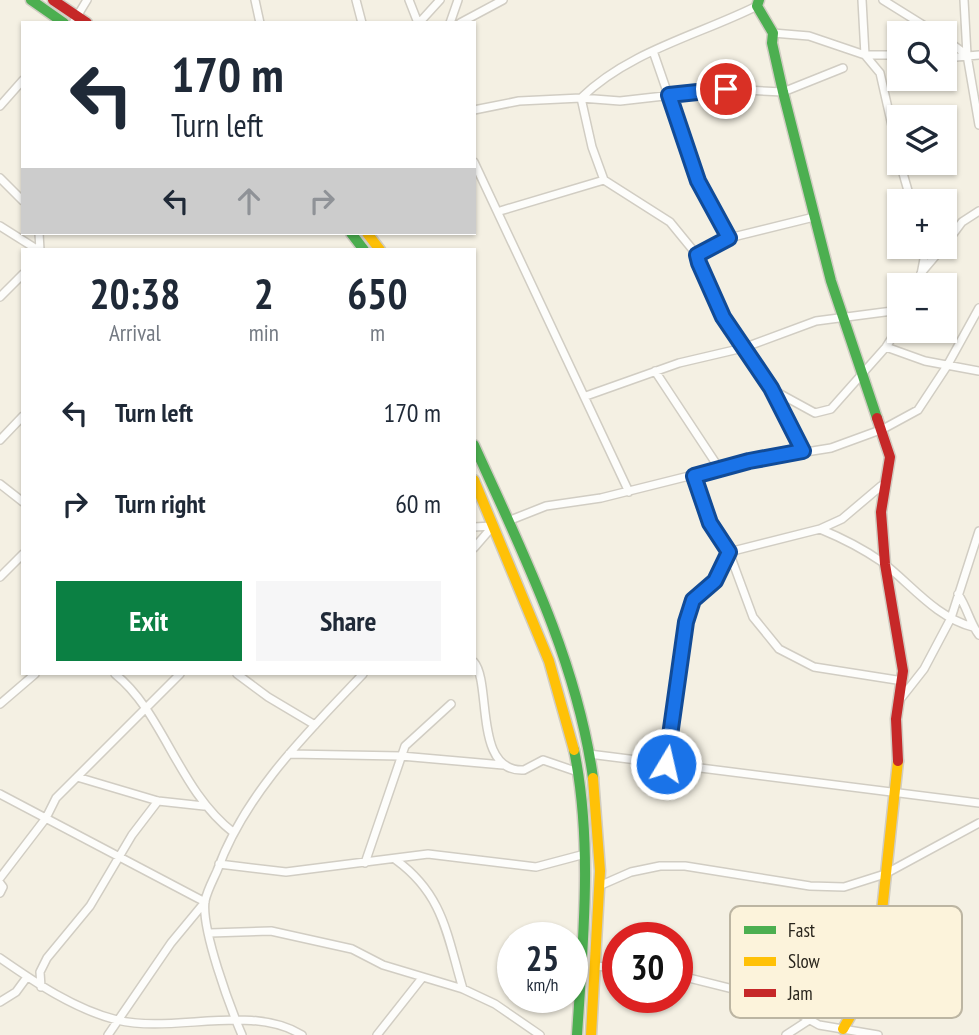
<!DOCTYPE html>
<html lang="en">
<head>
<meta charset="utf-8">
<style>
	:root { --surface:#fff; --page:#f6f6f7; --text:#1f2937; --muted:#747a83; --accent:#0b8043 }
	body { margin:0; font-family:"PT Sans Narrow",sans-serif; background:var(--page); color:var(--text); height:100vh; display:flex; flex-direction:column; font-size:26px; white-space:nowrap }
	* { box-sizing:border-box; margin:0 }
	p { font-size:23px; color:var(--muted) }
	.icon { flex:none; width:38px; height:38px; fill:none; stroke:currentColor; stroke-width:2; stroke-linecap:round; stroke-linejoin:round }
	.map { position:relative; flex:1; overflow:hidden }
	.panel { position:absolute; left:21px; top:248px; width:455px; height:427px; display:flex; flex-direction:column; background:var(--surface); border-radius:0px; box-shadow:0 2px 5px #0004 }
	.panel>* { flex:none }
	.top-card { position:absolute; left:21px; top:21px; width:455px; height:214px; border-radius:0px; box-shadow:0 2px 5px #0004; background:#fff; color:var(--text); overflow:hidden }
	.tools { position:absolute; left:887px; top:21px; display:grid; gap:14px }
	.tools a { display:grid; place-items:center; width:70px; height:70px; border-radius:0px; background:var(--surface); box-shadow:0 2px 5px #0004; font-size:35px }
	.speed { position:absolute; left:497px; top:922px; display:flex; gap:14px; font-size:35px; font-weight:700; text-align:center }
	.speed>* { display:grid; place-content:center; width:91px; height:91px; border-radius:50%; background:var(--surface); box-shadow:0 2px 5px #0004; line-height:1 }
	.speed small { font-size:18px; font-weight:400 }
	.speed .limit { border:10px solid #d22; background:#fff; color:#111 }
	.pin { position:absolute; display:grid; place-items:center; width:60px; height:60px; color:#fff; margin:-30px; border:4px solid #fff; border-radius:50%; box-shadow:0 2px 7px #0007 }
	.me { position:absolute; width:77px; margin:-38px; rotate:9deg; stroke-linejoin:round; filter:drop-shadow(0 0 5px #0008) }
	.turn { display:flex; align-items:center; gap:24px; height:147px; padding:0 35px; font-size:32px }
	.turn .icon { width:91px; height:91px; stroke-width:2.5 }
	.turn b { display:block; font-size:49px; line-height:60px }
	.lanes { display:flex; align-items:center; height:66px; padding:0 35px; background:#0003; justify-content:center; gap:35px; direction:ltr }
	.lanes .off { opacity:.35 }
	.eta { display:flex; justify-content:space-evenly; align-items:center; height:119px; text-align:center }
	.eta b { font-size:42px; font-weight:800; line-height:49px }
	.primary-button { display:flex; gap:14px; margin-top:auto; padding:14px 35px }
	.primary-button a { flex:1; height:80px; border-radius:0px; background:var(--accent); color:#fff; font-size:28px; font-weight:800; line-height:80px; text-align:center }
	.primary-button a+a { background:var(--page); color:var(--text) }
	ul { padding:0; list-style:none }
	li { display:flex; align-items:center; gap:21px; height:91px; padding:0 35px }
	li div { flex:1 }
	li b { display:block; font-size:26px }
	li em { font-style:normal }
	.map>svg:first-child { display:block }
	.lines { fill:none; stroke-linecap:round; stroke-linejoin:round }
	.street-casing { stroke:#d1cdc3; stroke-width:10 }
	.fast-casing { stroke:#d1cdc3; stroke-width:13 }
	.slow-casing { stroke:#d1cdc3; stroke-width:13 }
	.jam-casing { stroke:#d1cdc3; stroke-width:13 }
	.street { stroke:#fdfdfb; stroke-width:7 }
	.fast { stroke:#4caf50; stroke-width:10 }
	.slow { stroke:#ffc107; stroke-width:10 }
	.jam { stroke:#c62828; stroke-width:10 }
	.route-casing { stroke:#114b97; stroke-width:18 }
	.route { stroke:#1a73e8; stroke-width:12 }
	.key { fill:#fcf3db; stroke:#bcb5a2; stroke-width:2 }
	.key-label { font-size:19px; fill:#28241c }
</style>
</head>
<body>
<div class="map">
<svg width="979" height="1035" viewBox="0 0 979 1035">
	<rect width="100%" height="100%" fill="#f4f0e3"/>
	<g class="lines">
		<g class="street-casing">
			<path id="street" d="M255,0L260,23
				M356,0L362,23
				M409,0L418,23
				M862,0L865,55L880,73L900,161
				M883,0L936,33
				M964,0L967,55L979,125
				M757,6C699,35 629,51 581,98L592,147L604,180L670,222L697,255L723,317L771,389L803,451
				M73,23L87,0
				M419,23L440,0
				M450,23L458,0
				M460,23L503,0
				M773,33L809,36L865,55H900
				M945,39L967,55
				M653,51L698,181L729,238
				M945,58L979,55
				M0,106L23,80
				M474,110L519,101L581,98L620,101L726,89L783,92L843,68
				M474,162L629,492
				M900,163L911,201
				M0,178L23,201
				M500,211L604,180
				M0,226L38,250
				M39,233L40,250
				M945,245L962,222L979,211
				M697,255L729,238L814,217
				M921,273L943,247
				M919,285L924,259L922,247
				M0,297L23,274
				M886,347L925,361L979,371
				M655,371L719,468
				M771,389L815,413L831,409L886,347L900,325
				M586,396L679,363L743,348L816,321L900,310
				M0,440L23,416
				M694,476L710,523L729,552L753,617L779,649L814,667L903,681
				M0,484L23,502
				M508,521L546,506L601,498L749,461L831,448L883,429L918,410L947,366L979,308
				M474,527L492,526
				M820,529C842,538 862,548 882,562C911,584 935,617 973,627
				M474,548L493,526
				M0,577L23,554
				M958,594C967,607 970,623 979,635
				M474,662C492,683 473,773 524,770L543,760L578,772
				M115,674C164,713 178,790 234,833
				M237,674L268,697L315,725
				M902,697L924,669L951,618L979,531
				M0,704L35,674
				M289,754L401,756L503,765
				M589,754L979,803
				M666,764L686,622L693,600L715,581L729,552L820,529L842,519L881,486
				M77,777L158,801L204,806
				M0,794L205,902L171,943L108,1035
				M396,860C444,895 447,936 463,989
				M365,863L405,746L451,704
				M219,864L286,872L428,854L536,867L585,854
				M0,878L46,818L56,798L180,674
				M0,883L3,887L0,893
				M599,886L631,872L660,866H685L810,886L844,887L885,874L979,823
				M210,933L271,931L352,949L383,965L463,989L495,1004L540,1035
				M0,958C36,983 74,1009 117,1020C174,1034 250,1003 302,1035
				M595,966L618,968
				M677,975L773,999L819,1025L878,1035
				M41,987L40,972L47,958L90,906L132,835L158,801
				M0,1002L16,992L27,977
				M242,1035C230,1007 201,929 205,901C207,891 213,880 217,871C245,793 307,733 363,674
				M377,1035L422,978
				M786,1035L809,1020"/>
		</g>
		<g class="fast-casing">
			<path id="fast" d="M31,0L64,23
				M759,0L757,6L773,33L772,43L783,92L831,281L877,418
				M351,233L364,250
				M474,445C522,551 577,661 593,778
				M574,750C593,843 583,941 577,1035"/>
		</g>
		<g class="slow-casing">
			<path id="slow" d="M367,233L380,250
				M474,480L549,661L574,750
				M843,1029L864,992L880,930L898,761
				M591,1035L600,871L593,778"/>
		</g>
		<g class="jam-casing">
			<path id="jam" d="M53,0L87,23
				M877,418L890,457L881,512L885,564L903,671L896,719L898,761"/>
		</g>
		<use href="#street" class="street"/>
		<use href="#fast" class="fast"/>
		<use href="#slow" class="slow"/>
		<use href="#jam" class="jam"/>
	</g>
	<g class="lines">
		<g class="route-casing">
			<path id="route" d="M666,764L686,622L693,600L715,581L729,552L710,523L694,476L749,461L803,451L771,388L723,317L699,263L697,255L729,238L698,181L669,95L726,89"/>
		</g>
		<use href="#route" class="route"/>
	</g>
	<rect x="730" y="906" width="232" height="112" rx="10" class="key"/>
	<rect x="744" y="926" width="32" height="8" fill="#4caf50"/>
	<rect x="744" y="957" width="32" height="9" fill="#ffc107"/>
	<rect x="744" y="989" width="32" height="8" fill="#c62828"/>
	<g class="key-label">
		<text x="788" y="937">Fast</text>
		<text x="788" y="968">Slow</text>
		<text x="788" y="1000">Jam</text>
	</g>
</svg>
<div class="tools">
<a><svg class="icon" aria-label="search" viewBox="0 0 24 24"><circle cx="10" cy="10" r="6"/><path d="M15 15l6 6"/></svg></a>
<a><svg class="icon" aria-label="layers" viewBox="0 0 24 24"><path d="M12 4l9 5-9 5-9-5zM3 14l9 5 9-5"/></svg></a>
<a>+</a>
<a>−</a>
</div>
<div class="speed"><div>25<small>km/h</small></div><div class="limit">30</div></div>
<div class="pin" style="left:726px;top:89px;background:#d93025"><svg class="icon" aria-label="arrive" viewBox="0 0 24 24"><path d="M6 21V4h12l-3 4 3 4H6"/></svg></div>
<svg class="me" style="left:666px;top:764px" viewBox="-20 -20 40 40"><circle r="17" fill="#1a73e8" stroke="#fff" stroke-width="3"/><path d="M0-11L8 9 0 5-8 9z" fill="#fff"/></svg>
<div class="top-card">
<div class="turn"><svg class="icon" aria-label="left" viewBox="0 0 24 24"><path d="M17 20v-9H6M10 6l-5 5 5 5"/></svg><div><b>170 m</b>Turn left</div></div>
<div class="lanes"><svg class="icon" aria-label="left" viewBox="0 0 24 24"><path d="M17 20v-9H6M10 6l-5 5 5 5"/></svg><svg class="icon off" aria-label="ahead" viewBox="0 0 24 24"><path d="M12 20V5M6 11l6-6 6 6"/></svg><svg class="icon off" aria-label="right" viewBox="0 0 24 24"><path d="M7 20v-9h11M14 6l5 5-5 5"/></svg></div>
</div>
<section class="panel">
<div class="eta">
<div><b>20:38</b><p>Arrival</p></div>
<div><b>2</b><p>min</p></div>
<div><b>650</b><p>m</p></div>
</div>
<ul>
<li><svg class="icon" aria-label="left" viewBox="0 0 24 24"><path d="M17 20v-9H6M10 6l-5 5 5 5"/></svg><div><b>Turn left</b></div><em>170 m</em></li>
<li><svg class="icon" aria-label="right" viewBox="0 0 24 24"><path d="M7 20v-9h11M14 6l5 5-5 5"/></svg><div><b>Turn right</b></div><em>60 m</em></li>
</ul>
<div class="primary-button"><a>Exit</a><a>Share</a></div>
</section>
</div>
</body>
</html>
